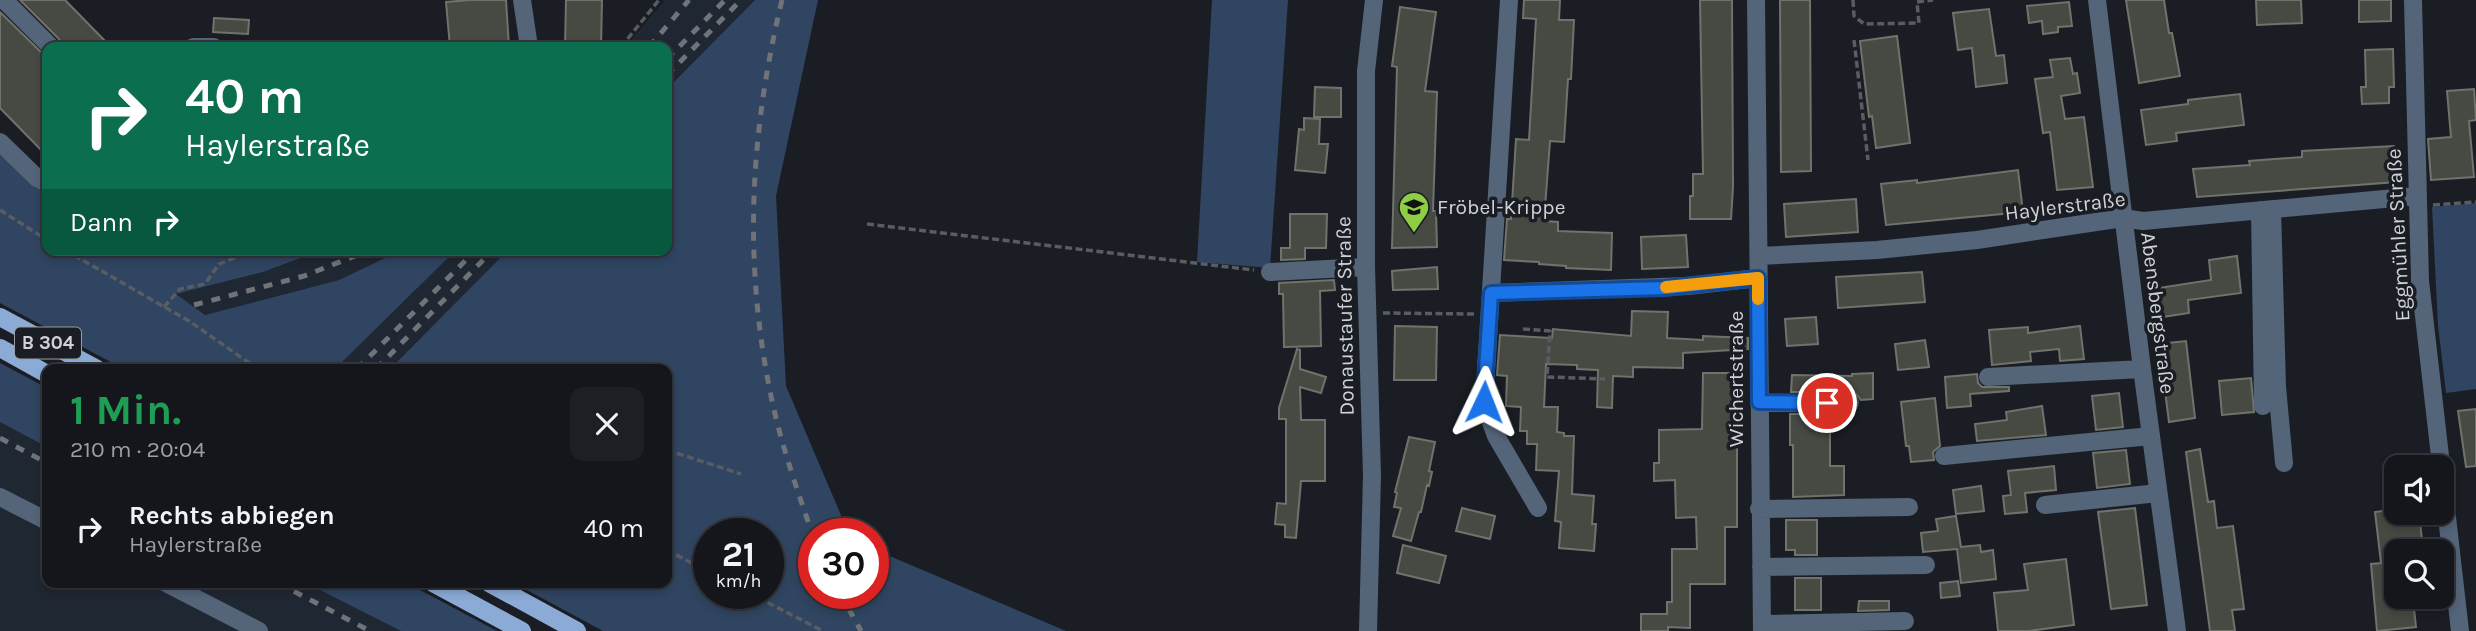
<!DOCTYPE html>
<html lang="de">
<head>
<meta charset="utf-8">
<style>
	:root { --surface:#14161b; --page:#1d1f24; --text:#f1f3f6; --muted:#9d9fa3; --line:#33353a }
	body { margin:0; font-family:Karla,sans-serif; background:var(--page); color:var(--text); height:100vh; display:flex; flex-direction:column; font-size:26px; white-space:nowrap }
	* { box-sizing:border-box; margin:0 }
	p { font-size:23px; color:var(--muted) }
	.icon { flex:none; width:38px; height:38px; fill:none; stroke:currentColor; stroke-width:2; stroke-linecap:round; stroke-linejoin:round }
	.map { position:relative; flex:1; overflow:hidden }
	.side { position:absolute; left:42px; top:364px; width:630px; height:224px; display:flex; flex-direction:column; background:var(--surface); border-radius:14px; box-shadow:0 4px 10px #0003,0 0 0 2px var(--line) }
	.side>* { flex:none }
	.banner { position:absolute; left:42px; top:42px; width:630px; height:214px; border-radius:14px; box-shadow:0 4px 10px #0003,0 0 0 2px var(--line); background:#0b6e4f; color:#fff; overflow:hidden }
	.buttons { position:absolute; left:2384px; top:455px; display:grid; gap:14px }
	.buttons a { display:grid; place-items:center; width:70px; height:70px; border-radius:14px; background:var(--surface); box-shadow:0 4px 10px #0003,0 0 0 2px var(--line); font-size:35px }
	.speed { position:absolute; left:693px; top:518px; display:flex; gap:14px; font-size:35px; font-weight:700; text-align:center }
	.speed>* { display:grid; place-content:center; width:91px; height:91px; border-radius:50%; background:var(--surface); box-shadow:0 4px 10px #0003,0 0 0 2px var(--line); line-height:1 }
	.speed small { font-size:18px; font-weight:400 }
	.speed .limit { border:10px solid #d22; background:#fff; color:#111 }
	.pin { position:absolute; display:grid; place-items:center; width:60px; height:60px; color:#fff; margin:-30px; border:4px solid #fff; border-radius:50%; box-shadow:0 2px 7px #0007 }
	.me { position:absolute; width:77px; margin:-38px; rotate:2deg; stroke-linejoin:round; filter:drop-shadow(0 0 5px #0008) }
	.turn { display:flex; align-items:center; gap:24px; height:147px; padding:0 28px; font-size:32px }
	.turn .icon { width:91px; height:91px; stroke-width:2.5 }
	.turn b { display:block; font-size:49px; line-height:60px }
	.then { display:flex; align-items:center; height:66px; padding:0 28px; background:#0003; gap:14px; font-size:26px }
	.round { display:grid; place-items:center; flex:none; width:74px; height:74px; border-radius:14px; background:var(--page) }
	.headline { display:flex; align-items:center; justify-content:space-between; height:119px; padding:0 28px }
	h1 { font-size:42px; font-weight:700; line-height:52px; color:#1e9e55 }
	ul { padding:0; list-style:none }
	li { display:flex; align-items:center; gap:21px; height:91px; padding:0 28px }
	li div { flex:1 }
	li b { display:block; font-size:26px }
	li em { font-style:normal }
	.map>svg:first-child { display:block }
	.built { fill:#1f2732 }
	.green { fill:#304561; fill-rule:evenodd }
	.building { fill:#464a43; stroke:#6f736c; stroke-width:2 }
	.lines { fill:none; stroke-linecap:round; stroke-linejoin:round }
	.path { stroke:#595c62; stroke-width:3.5; stroke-dasharray:7 3.5; stroke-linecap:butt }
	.minor { stroke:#546479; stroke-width:18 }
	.major { stroke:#8babd6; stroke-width:18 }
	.rail { stroke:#707378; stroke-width:5; stroke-dasharray:9 9; stroke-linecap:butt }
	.route-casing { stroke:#114b97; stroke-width:18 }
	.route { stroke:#1a73e8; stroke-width:12 }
	.slow { stroke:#f59e0b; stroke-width:12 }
	.labels { text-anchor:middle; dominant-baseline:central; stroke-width:7; stroke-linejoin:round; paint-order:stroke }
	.shield { fill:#1a1e24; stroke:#999ca1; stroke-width:2 }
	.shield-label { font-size:19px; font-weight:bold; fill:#cfd2d6 }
	.street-label { font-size:21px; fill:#cfd2d6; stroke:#1a1e24 }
	.poi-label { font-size:21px; fill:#cfd2d6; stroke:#1a1e24; text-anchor:start }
</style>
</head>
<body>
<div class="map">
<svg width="2476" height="631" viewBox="0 0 2476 631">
	<rect width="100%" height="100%" fill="#1a1e24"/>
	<path class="built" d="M665,0H755L667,89V47H625Z
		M322,250H402L339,280L205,315L176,294L263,272Z
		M456,250H508L390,369H335Z
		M0,422L47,447V583H306L401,631H0Z"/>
	<path class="green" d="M755,0H818L776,196L786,386L849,534H814V593H873V549L1066,631H603L514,583H667V369H390L508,250H667V89ZM709,534H768V593H709Z
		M1212,0H1288L1270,268L1197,262Z
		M0,142L47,185V250H322L263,272L176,294L205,315L339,280L402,250H456L335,369H124L0,303Z
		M2476,203V389L2446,393L2438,325L2432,207Z
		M0,363L47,388V447L0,422Z
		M306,583H407L497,631H401Z"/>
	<path class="building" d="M20,0H65L111,47H62L59,39Z
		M470,0H506L509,47H450L446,2Z
		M566,0H602L601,47H565Z
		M1524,0H1560L1559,20H1574L1571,79H1568L1564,142L1550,141L1544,221L1558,222V231L1612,233L1611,270L1566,268V266L1539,264V262L1504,260L1507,219H1511L1516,139L1529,140L1536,19L1523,18Z
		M1700,0H1732L1733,187L1731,219H1690V196H1693V174H1703Z
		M1780,0H1810L1811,171L1781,172Z
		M2126,0H2164L2169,33H2172L2180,76L2139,83Z
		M2256,0H2301L2302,23L2257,25Z
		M2359,0H2391V21L2359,22Z
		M2069,2L2072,26L2058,27V32L2043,34L2042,21L2029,23L2027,6Z
		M1400,7L1436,12L1425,91L1437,92L1433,211H1436L1437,247L1392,248L1397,67L1392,66Z
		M1989,9L1996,56L2004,55L2007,83L1976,87L1972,48L1958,50L1953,13Z
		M0,12L47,58V156L0,108Z
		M214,18L249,20L248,34L213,32Z
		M1897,36L1910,143L1876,148L1872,116L1869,117L1860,41Z
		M2393,49L2394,87H2389V103L2362,104L2361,87H2366L2365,50Z
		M2070,58L2073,74L2077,73L2080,93L2061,96L2065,119L2084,117L2093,187L2057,190L2050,132L2043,133L2035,79L2053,77L2050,60Z
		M1315,87L1341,88V117H1314Z
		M2474,89L2476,120L2469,121L2474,177L2431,180L2428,139L2451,137L2447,91Z
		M2240,94L2244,125L2176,133L2177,141L2146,145L2141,110L2188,104V100Z
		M1304,118L1320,119L1319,144H1328L1325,173L1295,170L1299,129L1304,130Z
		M2394,146L2397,182L2197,197L2193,169L2250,165L2249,161L2302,157V151Z
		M2018,170L2023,212L1886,225L1881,184L1917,180V183Z
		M1856,199L1858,232L1786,237L1784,204Z
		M1290,214H1327L1326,248H1305V259L1281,260V248H1290Z
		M1686,235L1688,267L1642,269L1641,237Z
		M2237,256L2241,293L2188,300L2189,313L2156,318L2152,289L2211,280L2209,260Z
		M1437,267L1438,289L1393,290L1392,271Z
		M1922,272L1925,302L1838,308L1836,277Z
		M1334,280L1335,290L1320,291L1321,346L1284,347L1283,294H1279V283Z
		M1632,311L1668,312L1667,338L1703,340V336L1748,338V349L1683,353V368L1633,367V377L1613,376L1612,408L1597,407L1598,370L1577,369V365L1546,364L1544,407H1558L1557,432L1564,433V436H1574L1572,494L1594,496L1592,524H1596L1594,551L1559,548L1561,522L1555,521L1559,471L1536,470L1537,444H1527V431H1520L1521,407L1506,406L1507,376L1497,375L1500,335L1552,338L1553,329L1631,336Z
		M1816,317L1818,344L1787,346L1785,319Z
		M1395,326L1437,327L1436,380H1394Z
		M2080,326L2084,359L2060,361L2059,349L2030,352L2031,361L1992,365L1989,330L2028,327V333Z
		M1925,340L1929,367L1898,370L1895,344Z
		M2186,341L2195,418L2169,422L2159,344Z
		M1297,349L1300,350V369L1326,377L1321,393L1300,387L1301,420H1325V481H1301L1296,538L1285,537V525L1275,524L1277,503L1286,504V419H1279V408Z
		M1703,373H1735L1734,388H1737V527H1725V584H1690V628L1668,627V631H1641V614H1667V602H1672V549H1697L1696,517L1676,518L1675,480L1654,481V463H1659V430L1702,429Z
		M1873,373V399L1861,400L1856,394L1850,392H1791L1792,375L1852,376V374Z
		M1977,374L1978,383L1982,387H2009V391L1970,394L1971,406L1947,408L1945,377Z
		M2251,378L2254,412L2222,415L2219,381Z
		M2119,393L2123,427L2096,430L2092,396Z
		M1935,398L1940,446L1933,452L1934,460L1911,462L1909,446H1906L1901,402Z
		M2042,406L2046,435L1977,441L1975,424L2007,420L2006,412Z
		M2476,409V466L2466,467L2458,411Z
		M1790,414H1844V425H1830V466H1844V495L1793,497V445H1790Z
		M1409,437L1435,442L1429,471L1432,472L1429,486L1427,485L1421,512H1419L1411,541L1393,536L1401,508L1394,507L1397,493L1395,492Z
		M2200,449L2208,502L2214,501L2217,528L2233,526L2244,609L2232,610L2235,631H2210L2186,452Z
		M2126,450L2130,484L2097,488L2093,453Z
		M2054,466L2056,490L2025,493L2027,512L2005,514L2003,496L2011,495L2008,471Z
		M1981,486L1984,511L1956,514L1953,490Z
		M1462,508L1495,516L1490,539L1456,531Z
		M2135,508L2147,605L2111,609L2098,512Z
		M2396,509V513H2419L2423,549L2396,551V601L2413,599L2416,627L2377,631L2371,564L2381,563L2375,512Z
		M1956,516L1961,547L1980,545L1981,552L1993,550L1996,579L1961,583L1957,549L1923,552L1921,533L1938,531L1936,519Z
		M1786,520H1817V555H1795V550H1786Z
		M1403,545L1446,556L1439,583L1397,573Z
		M2066,559L2074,625L2029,631H1998L1994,593L2028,590L2024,564Z
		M1795,578H1821V610H1795Z
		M1958,581L1960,596L1941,598L1940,583Z
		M1859,601H1889V610L1858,611Z"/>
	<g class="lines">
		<path class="path" d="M1853,0L1854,16L1864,24L1919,23L1917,2L1933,0
			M1854,40L1868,160
			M621,47L659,0
			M2433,205L2476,202
			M0,210L47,240
			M867,224L1254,270
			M65,250L189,321L258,369
			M164,307L180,289L205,284L219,264L247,253V250
			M1383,313L1474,314
			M1523,329L1550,331L1547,377L1605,379
			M667,450L741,474
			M667,550L709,572
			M749,593L823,631"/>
		<path class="minor" d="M4,0L51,47
			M522,0L529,47
			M1509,0L1484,403L1496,436L1538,508
			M1756,0L1762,631
			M2097,0L2141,361L2177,631
			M2413,0L2420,281L2460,631
			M193,47H214
			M0,142L37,178L47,183
			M2272,209L2277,387L2284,463
			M2260,210L2263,406
			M1759,256L1877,250L1977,240L2123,218L2143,221L2417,196
			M1270,272L1366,267
			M1491,293L1688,286L1758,278
			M1988,377L2142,369
			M1759,403H1850
			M1944,456L2151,436
			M0,497L47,521
			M2045,505L2158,493
			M1759,509L1909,507
			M1761,567L1926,565
			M166,583L259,631
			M1763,624L1905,621
			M1368,631L1372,475L1366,267V71L1374,0"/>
		<path class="major" d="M0,317L97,369
			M0,348L47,374
			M433,583L522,631
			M489,583L577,631"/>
		<path class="rail" d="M782,0C750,132 743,262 771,396C781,445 798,492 814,539
			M649,47L689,0
			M667,59L725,0
			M667,75L741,0
			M194,305L304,276L370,250
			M357,369L476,250
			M376,369L493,250
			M0,438L47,463
			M278,583L370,631
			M840,593L861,631"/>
	</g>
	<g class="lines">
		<g class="route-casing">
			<path id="route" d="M1484,402L1491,293L1665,288L1758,278L1759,402L1827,403"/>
		</g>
		<use href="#route" class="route"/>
		<path class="slow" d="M1666,287L1758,278V299"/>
	</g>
	<defs>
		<g id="school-pin" transform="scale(1.575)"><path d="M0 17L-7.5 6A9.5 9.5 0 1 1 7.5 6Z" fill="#8dce44" stroke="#1a1e24"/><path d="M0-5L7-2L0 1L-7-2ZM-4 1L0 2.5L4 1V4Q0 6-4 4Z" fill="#111"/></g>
	</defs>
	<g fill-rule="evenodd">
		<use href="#school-pin" x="1414" y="207"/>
	</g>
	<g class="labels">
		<rect class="shield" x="15" y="327.5" width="66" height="31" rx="5"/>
		<g class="shield-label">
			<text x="48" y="343">B 304</text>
		</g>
		<g class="street-label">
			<text transform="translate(2065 206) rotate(-7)">Haylerstraße</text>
			<text transform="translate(2398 235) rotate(-93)">Eggmühler Straße</text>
			<text transform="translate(2158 313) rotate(83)">Abensbergstraße</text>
			<text transform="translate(1345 316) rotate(-91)">Donaustaufer Straße</text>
			<text transform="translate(1736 379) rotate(-90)">Wichertstraße</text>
		</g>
		<g class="poi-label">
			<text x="1437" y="207">Fröbel-Krippe</text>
		</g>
	</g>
</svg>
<div class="buttons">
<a><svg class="icon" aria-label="sound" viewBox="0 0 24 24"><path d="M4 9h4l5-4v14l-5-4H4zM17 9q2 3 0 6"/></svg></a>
<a><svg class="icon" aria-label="search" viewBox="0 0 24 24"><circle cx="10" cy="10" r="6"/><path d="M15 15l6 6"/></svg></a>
</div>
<div class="speed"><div>21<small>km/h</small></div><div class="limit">30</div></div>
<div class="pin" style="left:1827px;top:403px;background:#d93025"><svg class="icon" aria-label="arrive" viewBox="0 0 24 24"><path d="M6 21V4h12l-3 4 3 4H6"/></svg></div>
<svg class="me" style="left:1484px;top:402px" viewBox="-20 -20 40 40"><path d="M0-17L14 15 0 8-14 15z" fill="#1a73e8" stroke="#fff" stroke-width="4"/></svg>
<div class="banner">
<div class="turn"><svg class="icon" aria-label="right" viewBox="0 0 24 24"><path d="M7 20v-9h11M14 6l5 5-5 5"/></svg><div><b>40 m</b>Haylerstraße</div></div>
<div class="then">Dann<svg class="icon" aria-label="right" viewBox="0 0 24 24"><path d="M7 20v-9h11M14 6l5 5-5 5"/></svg></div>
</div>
<section class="side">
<div class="headline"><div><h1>1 Min.</h1><p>210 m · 20:04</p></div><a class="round"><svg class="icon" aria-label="close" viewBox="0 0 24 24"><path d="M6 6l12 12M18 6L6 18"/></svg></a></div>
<ul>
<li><svg class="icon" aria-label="right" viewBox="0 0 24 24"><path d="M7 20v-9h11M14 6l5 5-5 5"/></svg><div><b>Rechts abbiegen</b><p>Haylerstraße</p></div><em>40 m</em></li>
</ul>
</section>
</div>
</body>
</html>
